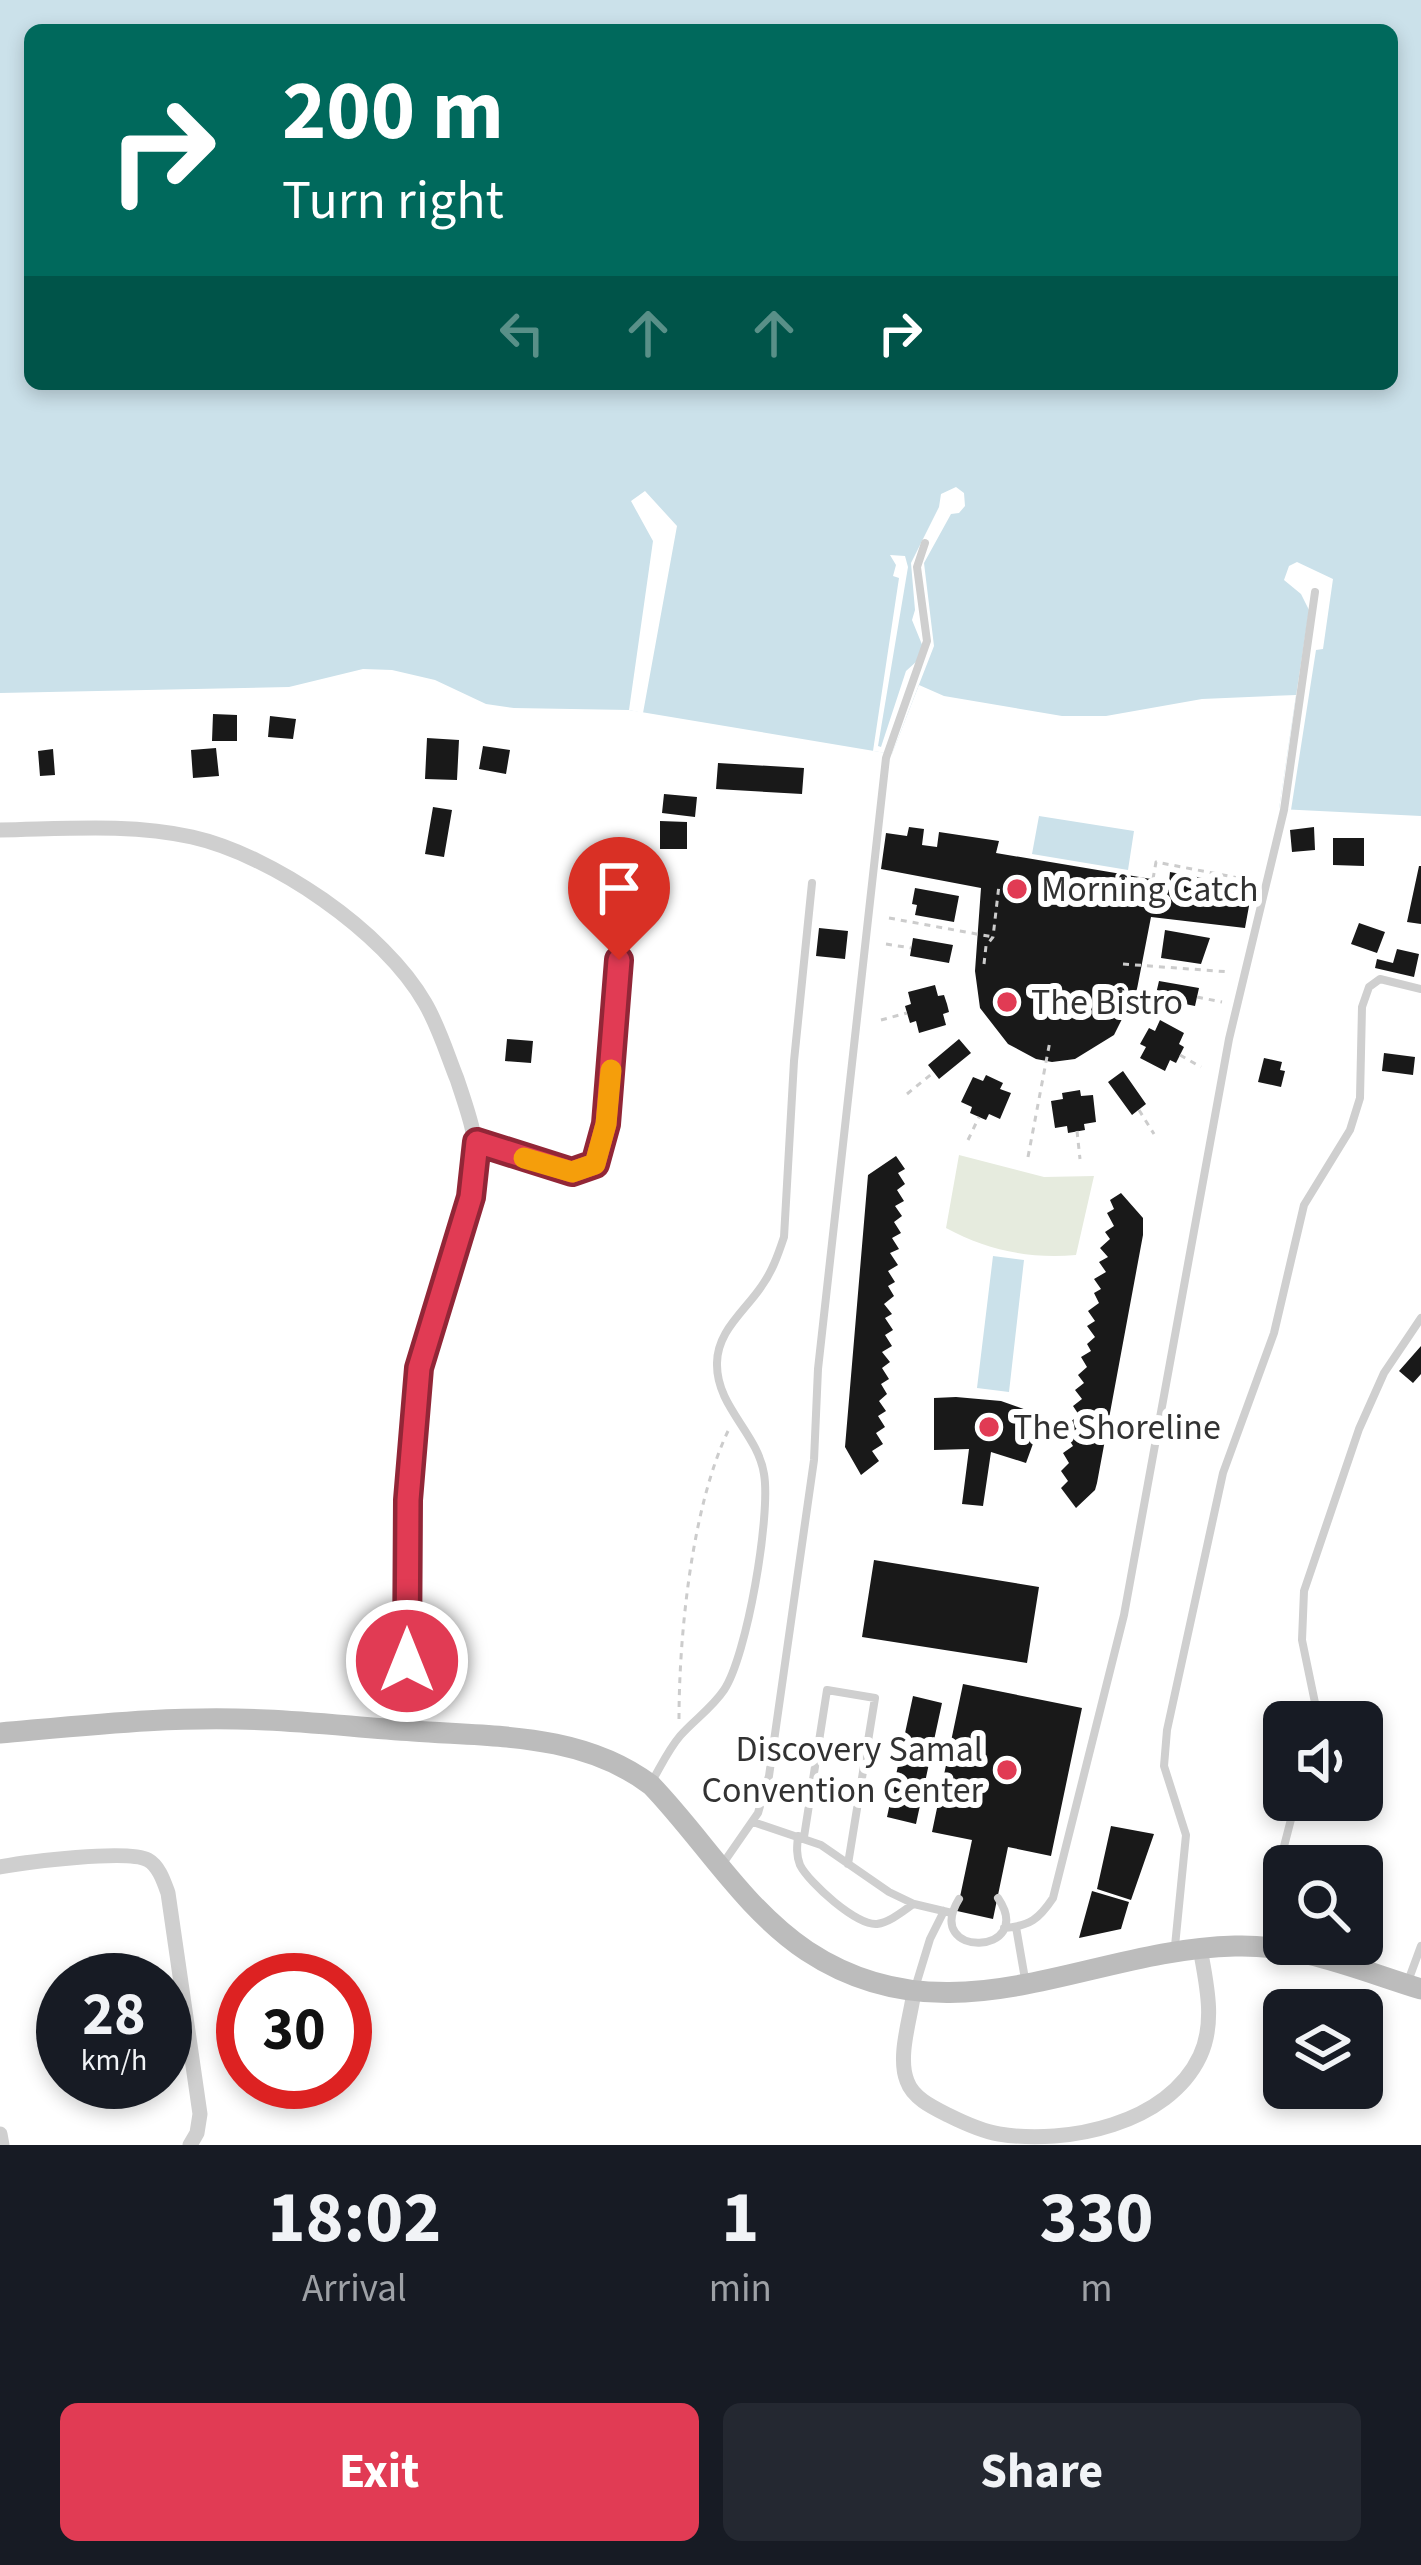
<!DOCTYPE html>
<html lang="en">
<head>
<meta charset="utf-8">
<style>
	:root { --surface:#171b24; --page:#242831; --text:#f1f3f6; --muted:#9ea1a6; --accent:#e13b54 }
	body { margin:0; font-family:"Source Sans 3",sans-serif; background:var(--page); color:var(--text); height:100vh; display:flex; flex-direction:column; font-size:45px; white-space:nowrap }
	* { box-sizing:border-box; margin:0 }
	p { font-size:39px; color:var(--muted) }
	.icon { flex:none; width:66px; height:66px; fill:none; stroke:currentColor; stroke-width:2; stroke-linecap:round; stroke-linejoin:round }
	.map { position:relative; height:2145px; overflow:hidden }
	.details { display:flex; flex-direction:column; background:var(--surface); flex:1 }
	.details>* { flex:none }
	.hud { position:absolute; left:24px; top:24px; width:1374px; height:366px; border-radius:18px; box-shadow:0 6px 18px #0003; background:#00695c; color:#fff; overflow:hidden }
	.controls { position:absolute; left:1263px; top:1701px; display:grid; gap:24px }
	.controls a { display:grid; place-items:center; width:120px; height:120px; border-radius:18px; background:var(--surface); box-shadow:0 6px 18px #0003; font-size:60px }
	.speed { position:absolute; left:36px; top:1953px; display:flex; gap:24px; font-size:60px; font-weight:700; text-align:center }
	.speed>* { display:grid; place-content:center; width:156px; height:156px; border-radius:50%; background:var(--surface); box-shadow:0 6px 18px #0003; line-height:1 }
	.speed small { font-size:30px; font-weight:400 }
	.speed .limit { border:18px solid #d22; background:#fff; color:#111 }
	.pin { position:absolute; display:grid; place-items:center; width:102px; height:102px; color:#fff; margin:-123px -51px; border-radius:50% 50% 50% 0; rotate:-45deg; box-shadow:0 0 12px #0007 }
	.pin .icon { rotate:45deg }
	.me { position:absolute; width:132px; margin:-66px; rotate:0deg; stroke-linejoin:round; filter:drop-shadow(0 0 9px #0008) }
	.turn { display:flex; align-items:center; gap:42px; height:252px; padding:0 60px; font-size:54px }
	.turn .icon { width:156px; height:156px; stroke-width:2.5 }
	.turn b { display:block; font-size:84px; line-height:102px }
	.lanes { display:flex; align-items:center; height:114px; padding:0 60px; background:#0003; justify-content:center; gap:60px; direction:ltr }
	.lanes .off { opacity:.35 }
	.eta { display:flex; justify-content:space-evenly; align-items:center; height:204px; text-align:center }
	.eta b { font-size:72px; font-weight:700; line-height:84px }
	.primary-button { display:flex; gap:24px; margin-top:auto; padding:24px 60px }
	.primary-button a { flex:1; height:138px; border-radius:18px; background:var(--accent); color:#fff; font-size:48px; font-weight:700; line-height:138px; text-align:center }
	.primary-button a+a { background:var(--page); color:var(--text) }
	.map>svg:first-child { display:block }
	.green { fill:#e6ebde }
	.water { fill:#cbe1ea; fill-rule:evenodd }
	.pier { fill:#fff }
	.building { fill:#191919 }
	.lines { fill:none; stroke-linecap:round; stroke-linejoin:round }
	.path { stroke:#ccc; stroke-width:3; stroke-dasharray:6 6; stroke-linecap:butt }
	.service { stroke:#cfcfcf; stroke-width:8 }
	.minor { stroke:#cfcfcf; stroke-width:15 }
	.secondary { stroke:#bcbcbc; stroke-width:21 }
	.route-casing { stroke:#922637; stroke-width:30 }
	.route { stroke:#e13b54; stroke-width:21 }
	.slow { stroke:#f59e0b; stroke-width:21 }
	.poi-dot { fill:#e13b54; stroke:#fff; stroke-width:4.5 }
	.labels { text-anchor:middle; dominant-baseline:central; stroke-width:12; stroke-linejoin:round; paint-order:stroke }
	.poi-label { font-size:36px; fill:#323232; stroke:#fff; text-anchor:start }
</style>
</head>
<body>
<div class="map">
<svg width="1421" height="2145" viewBox="0 0 1421 2145">
	<rect width="100%" height="100%" fill="#fff"/>
	<path class="green" d="M959,1155L1044,1177L1094,1176L1076,1255C1028,1259 987,1250 946,1228Z"/>
	<path class="water" d="M0,0H1421V816L1279,809L1296,695L1202,699L1106,716H1062L944,696L919,685L892,754L629,710L514,708L486,704L435,680L392,670L363,669L289,687L0,693ZM30,30H1392V384H30Z
		M1039,816L1134,831L1128,870L1032,854Z
		M993,1256L1024,1260L1009,1392L977,1388Z"/>
	<path class="pier" d="M956,487L964,493L965,506L959,513L951,514L924,563L934,646L892,754L873,751L899,578L893,576L896,565L890,555L905,556L908,567L878,746L881,747L906,671L917,661L923,647L912,620L915,610L911,563L939,507L941,494Z
		M645,491L677,526L643,713L629,710L653,541L631,501Z
		M1297,562L1333,579L1323,649L1316,650L1291,810L1279,809L1309,610L1301,594L1284,580L1289,566Z"/>
	<path class="building" d="M213,714L237,715V741H212Z
		M270,716L296,719L293,739L268,737Z
		M427,738L459,740L457,780L425,779Z
		M483,746L510,750L506,774L479,769Z
		M216,748L219,776L193,778L191,750Z
		M53,749L55,775L40,776L38,751Z
		M718,763L804,768L802,794L716,789Z
		M664,794L697,797L695,817L662,813Z
		M433,807L452,810L444,857L425,854Z
		M660,821L687,822V849H660Z
		M909,827L924,829L922,845L937,847L939,832L999,841L996,853L1169,882L1170,872L1208,879L1205,893L1215,894L1217,880L1233,883L1232,892L1251,895L1245,928L1151,917L1137,989L1114,1035L1075,1059L1052,1062L1036,1059L1008,1044L980,1008L975,971L981,888L881,869L886,833L907,836Z
		M1314,827L1315,850L1292,852L1290,830Z
		M1333,838H1364V866L1333,865Z
		M1419,866H1421V924L1407,922Z
		M915,888L959,896L954,922L915,915L917,905L912,904Z
		M1359,923L1385,932L1377,953L1351,944Z
		M819,928L848,931L845,959L816,956Z
		M1165,930L1210,938L1201,964L1161,958Z
		M913,938L953,945L949,963L910,956Z
		M1397,949L1419,954L1414,977L1375,968L1377,959L1393,963Z
		M1159,981L1199,988L1195,1006L1155,998Z
		M935,985L938,996L944,995L947,1004L949,1012L943,1014L946,1025L919,1033L916,1021L910,1023L907,1013L905,1006L911,1004L908,992Z
		M1160,1020L1184,1033L1179,1044L1184,1047L1176,1063L1170,1060L1165,1071L1140,1058L1146,1047L1140,1044L1149,1028L1155,1031Z
		M507,1039L533,1041L531,1063L505,1061Z
		M959,1039L971,1053L939,1079L928,1065Z
		M1384,1053L1415,1057L1413,1075L1382,1071Z
		M1264,1058L1282,1062L1280,1070L1285,1071L1281,1087L1258,1082Z
		M1123,1071L1146,1104L1132,1115L1108,1082Z
		M986,1075L1003,1083L1000,1089L1011,1093L1000,1119L989,1114L986,1120L979,1117L970,1113L972,1107L961,1102L973,1077L983,1081Z
		M1080,1090L1081,1096L1093,1095L1096,1122L1084,1124L1085,1130L1068,1133L1067,1126L1055,1128L1051,1101L1063,1099L1062,1093Z
		M896,1156L905,1169L898,1173L905,1184L897,1190L904,1201L895,1206L902,1216L894,1222L901,1233L892,1238L899,1249L890,1253L898,1265L888,1271L895,1282L888,1286L894,1296L884,1304L892,1314L885,1318L893,1330L885,1335L892,1346L882,1352L890,1362L882,1368L889,1379L881,1384L887,1394L879,1401L886,1411L878,1416L885,1427L876,1433L883,1444L872,1451L879,1461L861,1475L845,1447L868,1175Z
		M1121,1193L1143,1218V1235L1097,1483L1095,1490L1076,1508L1061,1488L1068,1481L1061,1471L1069,1463L1063,1453L1073,1446L1068,1438L1076,1432L1069,1423L1079,1415L1073,1406L1082,1399L1075,1390L1084,1383L1078,1375L1087,1367L1081,1357L1091,1351L1087,1344L1095,1337L1087,1326L1095,1321L1088,1311L1099,1303L1094,1293L1101,1289L1094,1279L1106,1272L1099,1262L1108,1257L1100,1248L1110,1239L1105,1232L1114,1226L1107,1213L1114,1209L1110,1200Z
		M1421,1346V1374L1413,1383L1399,1371Z
		M956,1397L1001,1401L1043,1416L1026,1463L991,1452L983,1506L962,1504L969,1449L934,1450V1398Z
		M874,1560L1039,1587L1027,1663L862,1637Z
		M963,1684L1082,1708L1051,1856L1008,1847L993,1919L957,1911L972,1840L932,1832Z
		M913,1696L942,1703L916,1824L887,1817Z
		M1111,1826L1154,1834L1131,1900L1097,1889Z
		M1092,1891L1129,1902L1121,1929L1079,1938Z"/>
	<g class="lines">
		<path class="path" d="M1153,879L1156,862L1254,881
			M889,918L993,937
			M886,944L911,948
			M984,964L986,946L993,937L999,885
			M1123,964L1230,972
			M1197,997L1222,1002
			M881,1020L907,1013
			M1180,1055L1201,1067
			M907,1094L934,1072
			M1139,1110L1154,1134
			M1077,1131L1080,1159
			M968,1140L979,1117
			M1028,1157L1050,1041
			M679,1719C679,1634 692,1505 729,1429"/>
		<path class="service" d="M477,1142L572,1172L595,1164L606,1124L619,930
			M1319,1722L1302,1640L1304,1591L1359,1429L1384,1373L1421,1318
			M651,1783C660,1768 668,1750 680,1736C694,1720 712,1708 724,1690C747,1656 771,1515 764,1474C758,1434 717,1407 717,1365C716,1332 744,1312 761,1287C772,1272 778,1255 784,1237L794,1061L812,883
			M811,1794L858,1801
			M753,1822L821,1845L889,1892L914,1904L952,1913
			M798,1836C797,1846 796,1855 800,1865C809,1883 857,1926 877,1924C890,1922 902,1912 912,1905
			M804,1837L827,1690L875,1698L848,1864
			M724,1862L758,1813L769,1776L814,1460L818,1369L886,758L927,641L917,567L925,543
			M1288,1866L1282,1854L1296,1800
			M959,1899C922,1959 1037,1956 998,1898
			M1016,1927L1025,1979
			M1004,1928C1030,1926 1039,1919 1053,1898L1124,1615L1229,1039L1284,810L1315,592
			M1175,1946L1186,1835L1164,1766L1167,1730L1223,1473L1274,1333L1304,1205L1350,1130L1360,1098L1362,1007L1369,987L1380,979L1421,989
			M1407,1984L1421,1946
			M915,1988L930,1939L944,1911"/>
		<path class="minor" d="M0,830C63,829 130,823 192,837C272,855 384,931 425,1003C439,1027 447,1054 457,1079C467,1109 477,1136 477,1167L419,1368L408,1500L409,1731
			M0,1867C26,1862 128,1849 148,1860C159,1866 164,1882 168,1893L200,2114L197,2133L190,2145
			M914,1991C911,2017 897,2056 907,2081C913,2098 932,2107 948,2115C964,2123 981,2131 999,2134C1067,2145 1168,2124 1200,2056C1216,2022 1206,1982 1200,1948
			M0,2134L2,2145"/>
		<path class="secondary" d="M0,1733C89,1725 177,1715 266,1720C315,1722 364,1728 413,1731C495,1737 582,1733 651,1785C703,1839 744,1909 807,1951C951,2046 1088,1949 1235,1946C1301,1944 1359,1970 1421,1989"/>
	</g>
	<g class="lines">
		<g class="route-casing">
			<path id="route" d="M407,1661L408,1500L419,1368L471,1197L477,1142L572,1172L595,1164L606,1124L619,960"/>
		</g>
		<use href="#route" class="route"/>
		<path class="slow" d="M524,1158L572,1172L595,1164L606,1124L611,1070"/>
	</g>
	<g class="poi-dot">
		<circle cx="1017" cy="889" r="12"/>
		<circle cx="1007" cy="1002" r="12"/>
		<circle cx="989" cy="1427" r="12"/>
		<circle cx="1007" cy="1770" r="12"/>
	</g>
	<g class="labels">
		<g class="poi-label">
			<text x="1041" y="889">Morning Catch</text>
			<text x="1031" y="1002">The Bistro</text>
			<text x="1013" y="1427">The Shoreline</text>
			<text x="983" y="1749" text-anchor="end">Discovery Samal<tspan x="983" dy="41">Convention Center</tspan></text>
		</g>
	</g>
</svg>
<div class="controls">
<a><svg class="icon" aria-label="sound" viewBox="0 0 24 24"><path d="M4 9h4l5-4v14l-5-4H4zM17 9q2 3 0 6"/></svg></a>
<a><svg class="icon" aria-label="search" viewBox="0 0 24 24"><circle cx="10" cy="10" r="6"/><path d="M15 15l6 6"/></svg></a>
<a><svg class="icon" aria-label="layers" viewBox="0 0 24 24"><path d="M12 4l9 5-9 5-9-5zM3 14l9 5 9-5"/></svg></a>
</div>
<div class="speed"><div>28<small>km/h</small></div><div class="limit">30</div></div>
<div class="pin" style="left:619px;top:960px;background:#d93025"><svg class="icon" aria-label="arrive" viewBox="0 0 24 24"><path d="M6 21V4h12l-3 4 3 4H6"/></svg></div>
<svg class="me" style="left:407px;top:1661px" viewBox="-20 -20 40 40"><circle r="17" fill="#e13b54" stroke="#fff" stroke-width="3"/><path d="M0-11L8 9 0 5-8 9z" fill="#fff"/></svg>
<div class="hud">
<div class="turn"><svg class="icon" aria-label="right" viewBox="0 0 24 24"><path d="M7 20v-9h11M14 6l5 5-5 5"/></svg><div><b>200 m</b>Turn right</div></div>
<div class="lanes"><svg class="icon off" aria-label="left" viewBox="0 0 24 24"><path d="M17 20v-9H6M10 6l-5 5 5 5"/></svg><svg class="icon off" aria-label="ahead" viewBox="0 0 24 24"><path d="M12 20V5M6 11l6-6 6 6"/></svg><svg class="icon off" aria-label="ahead" viewBox="0 0 24 24"><path d="M12 20V5M6 11l6-6 6 6"/></svg><svg class="icon" aria-label="right" viewBox="0 0 24 24"><path d="M7 20v-9h11M14 6l5 5-5 5"/></svg></div>
</div>
</div>
<section class="details">
<div class="eta">
<div><b>18:02</b><p>Arrival</p></div>
<div><b>1</b><p>min</p></div>
<div><b>330</b><p>m</p></div>
</div>
<div class="primary-button"><a>Exit</a><a>Share</a></div>
</section>
</body>
</html>
